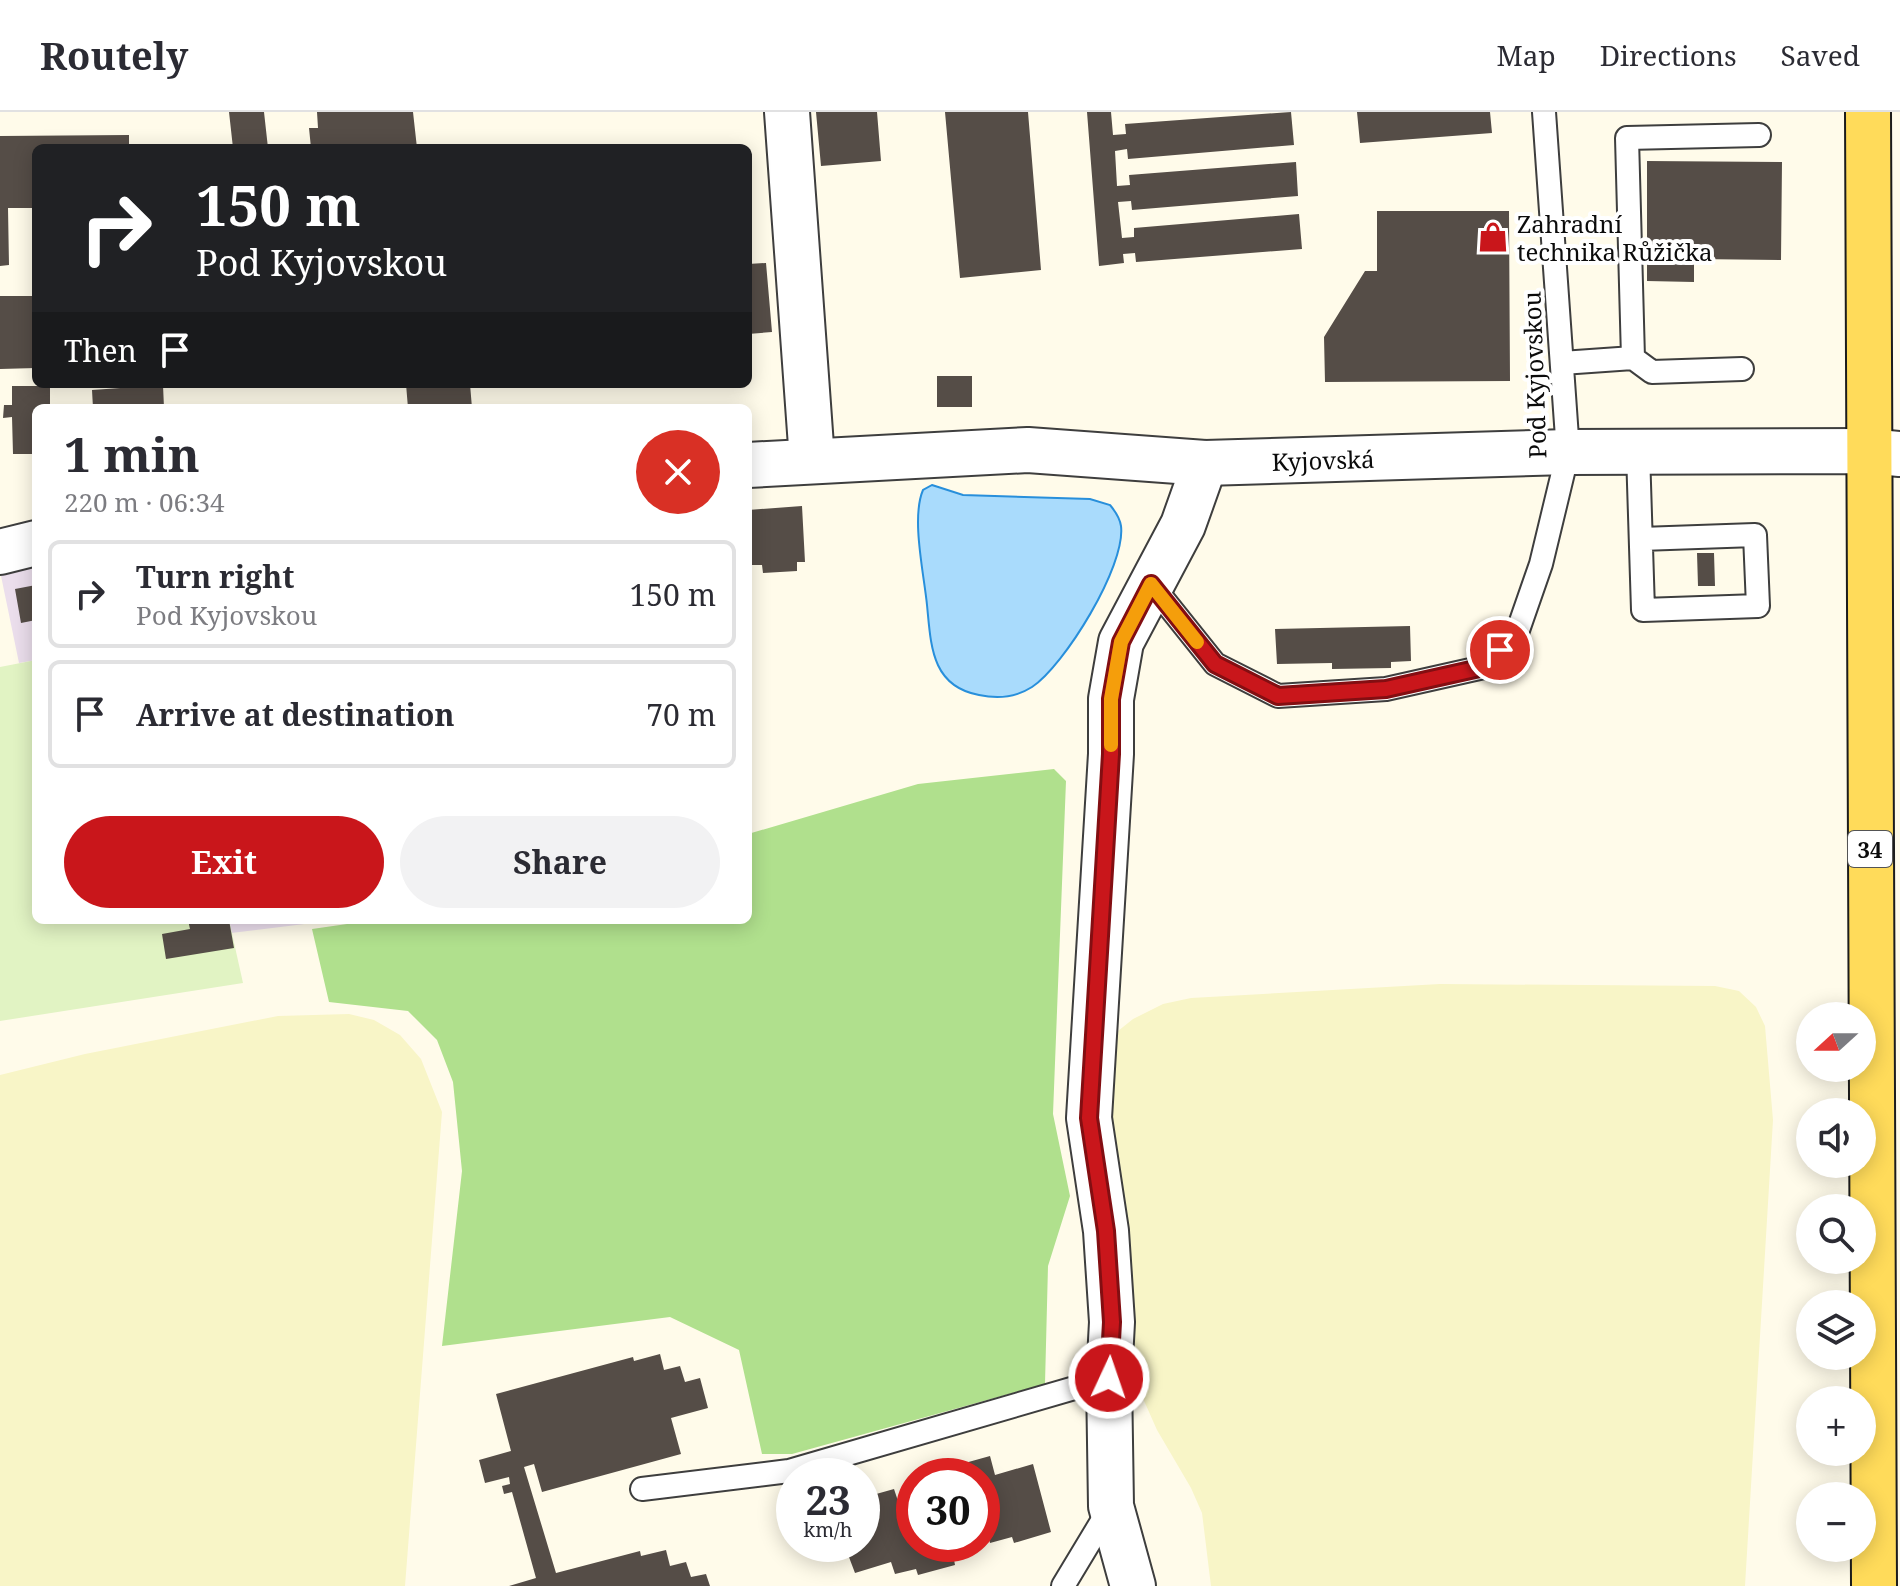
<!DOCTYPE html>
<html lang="en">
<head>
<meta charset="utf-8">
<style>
	:root { --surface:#fff; --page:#f2f2f3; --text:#2b2b33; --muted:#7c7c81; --line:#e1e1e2; --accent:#c9161b }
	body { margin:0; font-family:"Noto Serif",serif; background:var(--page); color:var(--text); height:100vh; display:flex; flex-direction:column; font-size:30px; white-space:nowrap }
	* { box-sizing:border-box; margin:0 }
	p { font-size:26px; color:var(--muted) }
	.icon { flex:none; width:44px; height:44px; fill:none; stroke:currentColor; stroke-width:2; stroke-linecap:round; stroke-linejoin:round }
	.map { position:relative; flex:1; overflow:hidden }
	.side { position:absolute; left:32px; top:292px; width:720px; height:520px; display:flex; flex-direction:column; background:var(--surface); border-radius:12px; box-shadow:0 4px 20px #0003 }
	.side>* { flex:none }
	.guide { position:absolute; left:32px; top:32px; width:720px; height:244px; border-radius:12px; box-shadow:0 4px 20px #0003; background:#202124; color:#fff; overflow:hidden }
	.needle { width:52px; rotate:249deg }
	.fabs { position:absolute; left:1796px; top:890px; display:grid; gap:16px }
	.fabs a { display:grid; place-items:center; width:80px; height:80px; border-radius:50%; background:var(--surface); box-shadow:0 4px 20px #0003; font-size:40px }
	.speed { position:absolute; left:776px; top:1346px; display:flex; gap:16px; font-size:40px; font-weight:700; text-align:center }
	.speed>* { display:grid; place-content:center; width:104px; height:104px; border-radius:50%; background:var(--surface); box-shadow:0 4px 20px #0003; line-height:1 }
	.speed small { font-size:20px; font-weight:400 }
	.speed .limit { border:12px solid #d22; background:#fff; color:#111 }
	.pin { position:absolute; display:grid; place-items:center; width:68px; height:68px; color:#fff; margin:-34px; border:4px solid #fff; border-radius:50%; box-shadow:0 2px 8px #0007 }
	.me { position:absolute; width:88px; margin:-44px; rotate:3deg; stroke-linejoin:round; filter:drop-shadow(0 0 6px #0008) }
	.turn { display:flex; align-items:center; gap:28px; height:168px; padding:0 32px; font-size:36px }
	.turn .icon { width:104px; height:104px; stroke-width:2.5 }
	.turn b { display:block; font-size:56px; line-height:68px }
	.then { display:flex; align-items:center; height:76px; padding:0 32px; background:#0003; gap:16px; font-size:30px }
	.round { display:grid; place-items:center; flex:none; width:84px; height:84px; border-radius:42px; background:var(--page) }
	.headline { display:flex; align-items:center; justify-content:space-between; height:136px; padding:0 32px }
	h1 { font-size:48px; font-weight:700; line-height:60px }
	.primary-button { display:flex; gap:16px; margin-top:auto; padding:16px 32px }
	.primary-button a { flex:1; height:92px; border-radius:48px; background:var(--accent); color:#fff; font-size:32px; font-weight:700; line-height:92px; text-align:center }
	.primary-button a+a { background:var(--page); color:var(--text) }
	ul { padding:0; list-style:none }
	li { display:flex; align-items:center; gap:24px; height:108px; margin:0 16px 12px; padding:0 16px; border:4px solid var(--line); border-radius:12px }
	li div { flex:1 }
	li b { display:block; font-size:30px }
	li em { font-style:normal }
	header { display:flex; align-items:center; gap:48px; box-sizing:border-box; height:112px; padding:0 40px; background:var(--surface); border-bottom:2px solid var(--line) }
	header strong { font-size:38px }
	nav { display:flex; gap:44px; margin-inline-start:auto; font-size:28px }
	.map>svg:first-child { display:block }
	.industrial { fill:#ebdeec }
	.farmland { fill:#f8f5c7 }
	.forest { fill:#b0e08d }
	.pitch { fill:#e1f3c3 }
	.water { fill:#a9dbfc; stroke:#288fdb; stroke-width:2 }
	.building { fill:#554d47 }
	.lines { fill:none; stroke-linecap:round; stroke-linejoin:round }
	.service-casing { stroke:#3e3e3e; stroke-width:26 }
	.minor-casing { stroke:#3e3e3e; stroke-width:48 }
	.primary-casing { stroke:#1c1c1c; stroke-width:48 }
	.service { stroke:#fff; stroke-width:22 }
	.minor { stroke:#fff; stroke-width:44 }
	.primary { stroke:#ffdb5a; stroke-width:44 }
	.route-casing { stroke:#830e12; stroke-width:20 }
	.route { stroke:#c9161b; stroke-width:14 }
	.slow { stroke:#f59e0b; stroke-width:14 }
	.labels { text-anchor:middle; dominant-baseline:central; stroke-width:8; stroke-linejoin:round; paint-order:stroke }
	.shield { fill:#fff; stroke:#545454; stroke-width:2 }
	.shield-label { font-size:22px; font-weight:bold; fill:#0b0b0b }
	.poi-label { font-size:24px; fill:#0b0b0b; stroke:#fff; text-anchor:start }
	.street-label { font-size:24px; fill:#0b0b0b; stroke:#fff }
</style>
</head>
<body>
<header>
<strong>Routely</strong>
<nav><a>Map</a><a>Directions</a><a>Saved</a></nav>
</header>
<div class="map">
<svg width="1900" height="1474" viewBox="0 0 1900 1474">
	<rect width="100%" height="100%" fill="#fffbea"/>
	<path class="industrial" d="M36,442V548L19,551L0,459Z
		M229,808H337L231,821Z"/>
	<path class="farmland" d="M1440,872L1715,874L1739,879L1756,895L1765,914L1773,1008L1745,1474H1211L1202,1401L1191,1376L1157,1318L1137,1273L1129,1147L1110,1000L1109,952L1118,919L1133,907L1163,892L1191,886Z
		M349,902L374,908L400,923L421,947L442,1000L405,1474H0V963L85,942L278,904Z"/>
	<path class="forest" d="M1054,657L1066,669L1053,1002L1070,1084L1048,1154L1045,1272L792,1342H762L739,1238L670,1205L442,1234L462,1059L453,970L437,928L408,899L329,890L312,817L375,808H748V722L918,672Z"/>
	<path class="pitch" d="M36,548V808H229L243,871L0,909V555Z"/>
	<path class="water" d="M932,373L963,383L1090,387L1110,393C1115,399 1120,407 1121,414C1126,454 1064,554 1032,575C1015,586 997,587 979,583C931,574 931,533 927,493C924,462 911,406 923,378Z"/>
	<path class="building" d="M229,0H264L268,36H233Z
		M317,0H413L417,36H311L309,16H318Z
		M816,0H877L881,49L821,54Z
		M945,0H1028L1041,158L960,166Z
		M1087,0H1111L1113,23L1126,22L1125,12L1291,0L1294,33L1128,47L1127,37L1115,39L1117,74L1130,73L1129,63L1296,50L1298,84L1132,98L1131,89L1118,90L1122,126L1134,125V116L1299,102L1302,137L1136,150L1135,141L1123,142L1124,151L1099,154Z
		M1357,0H1490L1492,21L1360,31Z
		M129,23V36H36V96H8L9,153L0,154V24Z
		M1647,49L1782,50L1781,148L1694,147V170L1647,169Z
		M1377,99H1509L1510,269L1325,270L1324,225L1365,159H1377Z
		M766,151L772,220L748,222V152Z
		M0,184H36V256L0,257Z
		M937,264H972V295H937Z
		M406,272H470L472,296H408Z
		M163,273L164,296H93L92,278Z
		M12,274H50V296H36V342H13L12,305L3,306L4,293H12Z
		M802,394L805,450H797V459L763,461L762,453H751L750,435L748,436V398Z
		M1697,441H1714L1715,474H1698Z
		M36,473V508L21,511L15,477Z
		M1410,514L1411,549L1391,550V556L1332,557V551L1277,552L1275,517Z
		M188,808H229L234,836L166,847L162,822L190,817Z
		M660,1242L664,1258L680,1254L685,1270L700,1266L708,1296L671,1306L681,1342L542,1380L534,1352L524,1355L556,1461L640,1439L641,1444L666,1438L670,1454L686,1450L691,1465L706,1462L710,1474H509L536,1466L512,1380L504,1382L502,1374L510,1372L509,1365L485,1371L479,1348L511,1339L496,1282L633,1245L634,1249Z
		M990,1344L995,1363L1033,1352L1051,1420L1014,1431L1012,1425L990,1431L987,1418L982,1419V1364H930L929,1361Z
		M894,1377L900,1395L914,1391V1432H951L955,1453L918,1463L916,1457L895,1462L891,1450L855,1461L844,1432H862V1386Z"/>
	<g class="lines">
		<g class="service-casing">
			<path id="service" d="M1633,246L1627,26L1759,23
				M1562,251L1633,246L1652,260L1742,257
				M1638,340L1643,498L1758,494L1755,423L1641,427
				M1151,472L1215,552L1278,584L1386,577L1484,555L1517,521L1541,452L1568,340L1544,0
				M642,1377L789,1359L1109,1266
				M1063,1474L1110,1396"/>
		</g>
		<g class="minor-casing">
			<g id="minor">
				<path d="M787,0L812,348"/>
				<path id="s1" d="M748,353L1028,338L1205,351L1568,340L1868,339L1900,342"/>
				<path d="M0,440L36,431"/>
				<path d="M1133,1474L1111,1394L1109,1266L1112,1210L1106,1119L1089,1006L1111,642V587L1121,530L1183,413L1205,351"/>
			</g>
		</g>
		<g class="primary-casing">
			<path id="primary" d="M1868,0L1874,1474"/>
		</g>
		<use href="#service" class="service"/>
		<use href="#minor" class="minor"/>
		<use href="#primary" class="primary"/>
	</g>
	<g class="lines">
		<g class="route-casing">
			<path id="route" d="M1109,1266L1112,1210L1106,1119L1089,1006L1111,642V587L1121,530L1151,472L1215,552L1278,584L1386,577L1484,555L1500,538"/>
		</g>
		<use href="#route" class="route"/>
		<path class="slow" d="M1111,633V587L1121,530L1151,472L1197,530"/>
	</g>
	<defs>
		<g id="shop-bare" transform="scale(2.4)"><path d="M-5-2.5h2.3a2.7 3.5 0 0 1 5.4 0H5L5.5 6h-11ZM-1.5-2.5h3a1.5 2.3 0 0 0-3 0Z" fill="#c9161b" stroke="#fff" stroke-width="2.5" paint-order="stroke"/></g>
	</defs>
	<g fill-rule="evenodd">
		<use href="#shop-bare" x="1493" y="125"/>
	</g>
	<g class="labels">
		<rect class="shield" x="1848" y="719" width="44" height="36" rx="6"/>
		<g class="shield-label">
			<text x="1870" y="737">34</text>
		</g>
		<g class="poi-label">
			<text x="1517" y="111">Zahradní<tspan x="1517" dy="28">technika Růžička</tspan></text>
		</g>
		<g class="street-label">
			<text transform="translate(1534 263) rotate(-92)">Pod Kyjovskou</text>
			<text stroke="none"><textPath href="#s1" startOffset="576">Kyjovská</textPath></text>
		</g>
	</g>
</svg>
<div class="fabs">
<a><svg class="needle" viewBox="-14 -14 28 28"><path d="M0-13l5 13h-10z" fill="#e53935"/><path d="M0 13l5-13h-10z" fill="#7c7c81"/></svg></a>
<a><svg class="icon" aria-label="sound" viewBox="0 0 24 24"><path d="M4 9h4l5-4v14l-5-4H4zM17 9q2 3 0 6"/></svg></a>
<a><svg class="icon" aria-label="search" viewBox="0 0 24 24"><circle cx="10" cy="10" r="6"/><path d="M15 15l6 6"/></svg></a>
<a><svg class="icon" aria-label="layers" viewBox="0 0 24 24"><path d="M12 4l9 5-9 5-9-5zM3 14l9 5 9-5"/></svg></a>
<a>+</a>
<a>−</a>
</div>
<div class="speed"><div>23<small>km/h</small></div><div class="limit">30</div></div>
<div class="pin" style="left:1500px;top:538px;background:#d93025"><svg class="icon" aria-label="arrive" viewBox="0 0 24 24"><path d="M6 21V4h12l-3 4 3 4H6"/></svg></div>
<svg class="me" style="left:1109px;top:1266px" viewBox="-20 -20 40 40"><circle r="17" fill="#c9161b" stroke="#fff" stroke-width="3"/><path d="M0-11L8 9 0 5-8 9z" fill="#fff"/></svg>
<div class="guide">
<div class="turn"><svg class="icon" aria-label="right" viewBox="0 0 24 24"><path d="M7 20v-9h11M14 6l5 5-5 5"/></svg><div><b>150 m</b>Pod Kyjovskou</div></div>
<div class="then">Then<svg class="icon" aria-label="arrive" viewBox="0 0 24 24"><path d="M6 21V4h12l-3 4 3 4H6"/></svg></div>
</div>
<section class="side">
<div class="headline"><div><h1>1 min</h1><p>220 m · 06:34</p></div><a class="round" style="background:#d93025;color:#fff"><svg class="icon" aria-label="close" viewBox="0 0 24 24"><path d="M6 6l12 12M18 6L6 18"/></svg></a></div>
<ul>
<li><svg class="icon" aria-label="right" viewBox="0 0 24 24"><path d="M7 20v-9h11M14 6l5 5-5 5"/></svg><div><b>Turn right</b><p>Pod Kyjovskou</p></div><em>150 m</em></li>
<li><svg class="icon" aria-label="arrive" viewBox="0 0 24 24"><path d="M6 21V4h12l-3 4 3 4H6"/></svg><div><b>Arrive at destination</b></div><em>70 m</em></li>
</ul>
<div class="primary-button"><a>Exit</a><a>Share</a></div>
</section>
</div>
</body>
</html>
